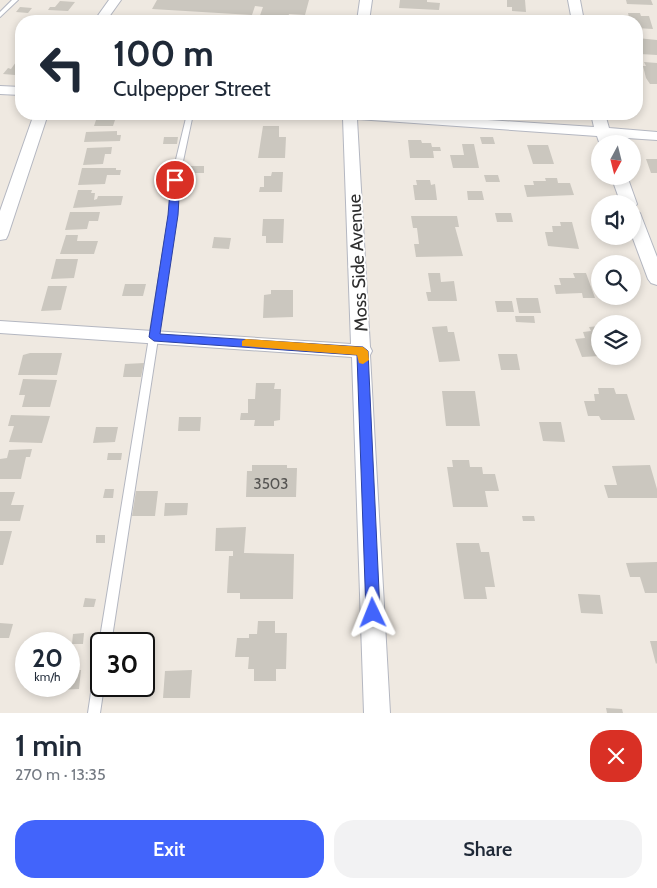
<!DOCTYPE html>
<html lang="en">
<head>
<meta charset="utf-8">
<style>
	:root { --surface:#fff; --page:#f2f2f3; --text:#1f2937; --muted:#747a83; --accent:#4264fb }
	body { margin:0; font-family:Cabin,sans-serif; background:var(--page); color:var(--text); height:100vh; display:flex; flex-direction:column; font-size:19px; white-space:nowrap }
	* { box-sizing:border-box; margin:0 }
	p { font-size:16px; color:var(--muted) }
	.icon { flex:none; width:28px; height:28px; fill:none; stroke:currentColor; stroke-width:2; stroke-linecap:round; stroke-linejoin:round }
	.map { position:relative; height:713px; overflow:hidden }
	.drawer { display:flex; flex-direction:column; background:var(--surface); flex:1 }
	.drawer>* { flex:none }
	.banner { position:absolute; left:15px; top:15px; width:628px; height:105px; border-radius:20px; box-shadow:0 2px 8px #0003; background:#fff; color:var(--text); overflow:hidden }
	.needle { width:32px; rotate:187deg }
	.buttons { position:absolute; left:591px; top:135px; display:grid; gap:10px }
	.buttons a { display:grid; place-items:center; width:50px; height:50px; border-radius:50%; background:var(--surface); box-shadow:0 2px 8px #0003; font-size:25px }
	.speed { position:absolute; left:15px; top:632px; display:flex; gap:10px; font-size:25px; font-weight:700; text-align:center }
	.speed>* { display:grid; place-content:center; width:65px; height:65px; border-radius:50%; background:var(--surface); box-shadow:0 2px 8px #0003; line-height:1 }
	.speed small { font-size:12px; font-weight:400 }
	.speed .limit { border:2px solid #111; border-radius:8px; background:#fff; color:#111 }
	.pin { position:absolute; display:grid; place-items:center; width:42px; height:42px; color:#fff; margin:-21px; border:2px solid #fff; border-radius:50%; box-shadow:0 1px 5px #0007 }
	.me { position:absolute; width:55px; margin:-28px; rotate:358deg; stroke-linejoin:round; filter:drop-shadow(0 0 4px #0008) }
	.turn { display:flex; align-items:center; gap:18px; height:105px; padding:0 15px; font-size:22px }
	.turn .icon { width:65px; height:65px; stroke-width:2.5 }
	.turn b { display:block; font-size:35px; line-height:42px }
	.round { display:grid; place-items:center; flex:none; width:52px; height:52px; border-radius:20px; background:var(--page) }
	.headline { display:flex; align-items:center; justify-content:space-between; height:85px; padding:0 15px }
	h1 { font-size:30px; font-weight:600; line-height:38px }
	.button { display:flex; gap:10px; margin-top:auto; padding:10px 15px }
	.button a { flex:1; height:58px; border-radius:20px; background:var(--accent); color:#fff; font-size:20px; font-weight:600; line-height:58px; text-align:center }
	.button a+a { background:var(--page); color:var(--text) }
	.map>svg:first-child { display:block }
	.building { fill:#cbc7bf }
	.lines { fill:none; stroke-linecap:round; stroke-linejoin:round }
	.lane-casing { stroke:#b4b7c1; stroke-width:2 }
	.street-casing { stroke:#b4b7c1; stroke-width:2 }
	.lane { fill:#fff; fill-rule:evenodd }
	.street { fill:#fff; fill-rule:evenodd }
	.route { fill:#4264fb; stroke:#2b41a3 }
	.slow { fill:#f59e0b }
	.labels { text-anchor:middle; dominant-baseline:central; stroke-width:4; stroke-linejoin:round; paint-order:stroke }
	.number-label { font-size:15px; fill:#555452 }
	.street-label { font-size:18px; fill:#2e2e2e; stroke:#fff }
</style>
</head>
<body>
<div class="map">
<svg width="657" height="713" viewBox="0 0 657 713">
	<rect width="100%" height="100%" fill="#efe9e1"/>
	<path class="building" d="M157,0H309L305,15L289,14L287,21H258L263,7L255,6L252,15L152,9Z
		M400,0H427V2L440,3L439,10L399,8Z
		M507,0H525L526,12L512,11V7H507Z
		M626,0H651L653,5L627,4Z
		M60,1L75,2L68,11L48,10L50,7H55Z
		M20,7L32,8L28,13L16,12Z
		M628,13H640L641,16H649L653,29L636,28V21H630Z
		M155,16L196,18L194,21H152Z
		M406,17L417,18V21H397V19H406Z
		M637,38L657,40V55L640,54Z
		M21,55V72H17L15,75L3,74L8,68L11,69Z
		M644,62L657,63V84H650L646,78L643,66H646Z
		M98,114H117L113,126H94Z
		M263,126H279V137H286L285,158H258Z
		M117,131V135H121L120,141L84,142L86,132Z
		M164,137H178L177,144H163Z
		M480,137H493L495,144H482Z
		M408,140H421L422,143H431L432,147H440L441,151H433L434,158H410Z
		M462,144H474L479,168H453L450,155H464Z
		M527,145H548L554,164H533Z
		M112,147L111,154H105L103,164L83,165L87,148Z
		M646,159H657V173H651Z
		M190,166H204V173H190Z
		M82,168H116V170H121L120,175H107L105,184L78,185Z
		M272,172H283L282,192H259L260,187H264V176H271Z
		M484,175H498L500,182H486Z
		M545,178H557L558,183H570L574,195L527,197L524,185H534L533,181H546Z
		M416,180H430L431,185L435,184L437,200H415L413,185H417Z
		M78,190H92L91,193H95L94,200L97,199L98,196H123L121,205L73,208Z
		M467,191H482L484,200H468Z
		M70,212H100L98,221H89L87,229L65,230Z
		M495,213H511L513,222H497Z
		M411,216H457L459,227H455L463,256L416,257L414,244H419L417,228H413Z
		M263,219H284L283,243H266V236H262Z
		M560,222H572L579,249L548,246L545,232H553L552,226H561Z
		M66,235H78L77,241H98L94,254H60Z
		M214,237L231,238L229,249L212,248Z
		M56,259H78L74,278L51,279Z
		M428,273H440L441,282L454,281L457,301H428L426,292H431Z
		M573,273H586L595,298H583L582,293L556,294L554,285H561L559,278H575Z
		M125,284H146L143,296H122Z
		M48,286H67L61,310L41,311Z
		M271,290H293V317L263,318L264,295L271,294Z
		M516,298H538L541,313H519Z
		M495,301H512L514,312H497Z
		M515,316H534L535,323L516,322Z
		M447,326L448,332H454L460,361L439,362L432,327Z
		M600,326V356L582,357L575,339L585,338L583,332L591,331L589,327Z
		M30,353H62L57,375H18L23,355Z
		M498,354H517L520,370H501Z
		M144,363L141,377H123L125,364Z
		M23,379L57,380L50,407H22L25,395H19Z
		M256,383H275L274,389H281L280,420L274,421V426H254L255,420H240L241,413H248V399H255Z
		M598,388H614L616,394H627L635,420H601L599,416H588L584,401H595L594,394H599Z
		M442,391H475L480,426H446Z
		M11,415L50,416L42,443L9,442L14,426H8Z
		M179,417H201L200,431H178Z
		M539,422H561L565,442L543,441Z
		M96,427H118L115,442L93,443Z
		M32,449L30,457H26L21,479H0V459L7,458L9,450Z
		M108,453H122L121,460H107Z
		M452,460H469L470,467H482L483,474H495L499,491H485L488,507H453L447,467H453Z
		M252,465H287V468H297L296,497H246L247,471H252Z
		M650,465L657,489V498H608L604,485H617L612,466Z
		M105,489H114L113,498H103Z
		M136,491H158L155,516H132Z
		M0,492H15L11,505H24L20,521H0Z
		M165,503H188L187,515L164,516Z
		M522,516H534L535,521H523Z
		M246,527L244,553L294,554L293,599H240V593H227L229,556H233V551H215L216,528Z
		M0,531H12L3,565H0Z
		M96,535H105V543H96Z
		M456,543H479L481,552H489L495,587H485L487,599H464Z
		M657,562V593H645L640,577H630L626,563Z
		M578,594L600,595L603,614L581,613Z
		M85,598L96,599L94,607H83Z
		M258,621H275V633H287L286,669H276V681H254V669H248L249,657H235L237,638H249V634H257Z
		M0,623L13,624L9,638H0Z
		M84,633L83,644H72L73,634Z
		M650,641H657V663L656,664Z
		M69,670H81L79,689L58,690L59,686H69Z
		M192,670L190,698H163L165,671Z
		M606,708L622,709L623,713H607Z"/>
	<g class="lines">
		<g class="lane-casing">
			<path id="lane" d="M12,0H18L0,17V12Z
				M187,114H193L179,180L177,215L111,644H101V648L99,644L169,215L171,180Z
				M101,661V686H104L100,713H88L95,666L97,662Z"/>
		</g>
		<g class="street-casing">
			<path id="street" d="M109,0H121L106,21H94Z
				M360,0H372L369,21H357Z
				M568,0H580L584,21H572Z
				M0,86L21,87V95L0,94Z
				M34,114H48L8,235L6,239L0,240V211Z
				M333,114H398L594,127L591,114H605L609,128L657,132V140L612,137L613,144L600,145L597,136L357,119L370,347L372,351L370,355L390,713H364L352,357L0,333V321L351,344L343,118L335,117Z
				M611,176H627L637,204L635,207L632,208V204H621Z
				M632,208L640,213L657,257V285L651,283L648,279L632,236Z"/>
		</g>
		<use href="#lane" class="lane"/>
		<use href="#street" class="street"/>
	</g>
	<path class="route" d="M175,177L180,180L178,215L160,334L363,347L368,351L380,613L378,618L373,620L368,618L366,613L357,355L154,341L149,337L168,215L171,180Z"/>
	<path class="slow" d="M246,339L363,347L368,351L369,360L363,364L359,363L357,355L242,346V341Z"/>
	<g class="labels">
		<g class="number-label">
			<text x="271" y="484">3503</text>
		</g>
		<g class="street-label">
			<text transform="translate(358 263) rotate(-93)">Moss Side Avenue</text>
		</g>
	</g>
</svg>
<div class="buttons">
<a><svg class="needle" viewBox="-14 -14 28 28"><path d="M0-13l5 13h-10z" fill="#e53935"/><path d="M0 13l5-13h-10z" fill="#747a83"/></svg></a>
<a><svg class="icon" aria-label="sound" viewBox="0 0 24 24"><path d="M4 9h4l5-4v14l-5-4H4zM17 9q2 3 0 6"/></svg></a>
<a><svg class="icon" aria-label="search" viewBox="0 0 24 24"><circle cx="10" cy="10" r="6"/><path d="M15 15l6 6"/></svg></a>
<a><svg class="icon" aria-label="layers" viewBox="0 0 24 24"><path d="M12 4l9 5-9 5-9-5zM3 14l9 5 9-5"/></svg></a>
</div>
<div class="speed"><div>20<small>km/h</small></div><div class="limit">30</div></div>
<div class="pin" style="left:175px;top:180px;background:#d93025"><svg class="icon" aria-label="arrive" viewBox="0 0 24 24"><path d="M6 21V4h12l-3 4 3 4H6"/></svg></div>
<svg class="me" style="left:373px;top:613px" viewBox="-20 -20 40 40"><path d="M0-17L14 15 0 8-14 15z" fill="#4264fb" stroke="#fff" stroke-width="4"/></svg>
<div class="banner">
<div class="turn"><svg class="icon" aria-label="left" viewBox="0 0 24 24"><path d="M17 20v-9H6M10 6l-5 5 5 5"/></svg><div><b>100 m</b>Culpepper Street</div></div>
</div>
</div>
<section class="drawer">
<div class="headline"><div><h1>1 min</h1><p>270 m · 13:35</p></div><a class="round" style="background:#d93025;color:#fff"><svg class="icon" aria-label="close" viewBox="0 0 24 24"><path d="M6 6l12 12M18 6L6 18"/></svg></a></div>
<div class="button"><a>Exit</a><a>Share</a></div>
</section>
</body>
</html>
